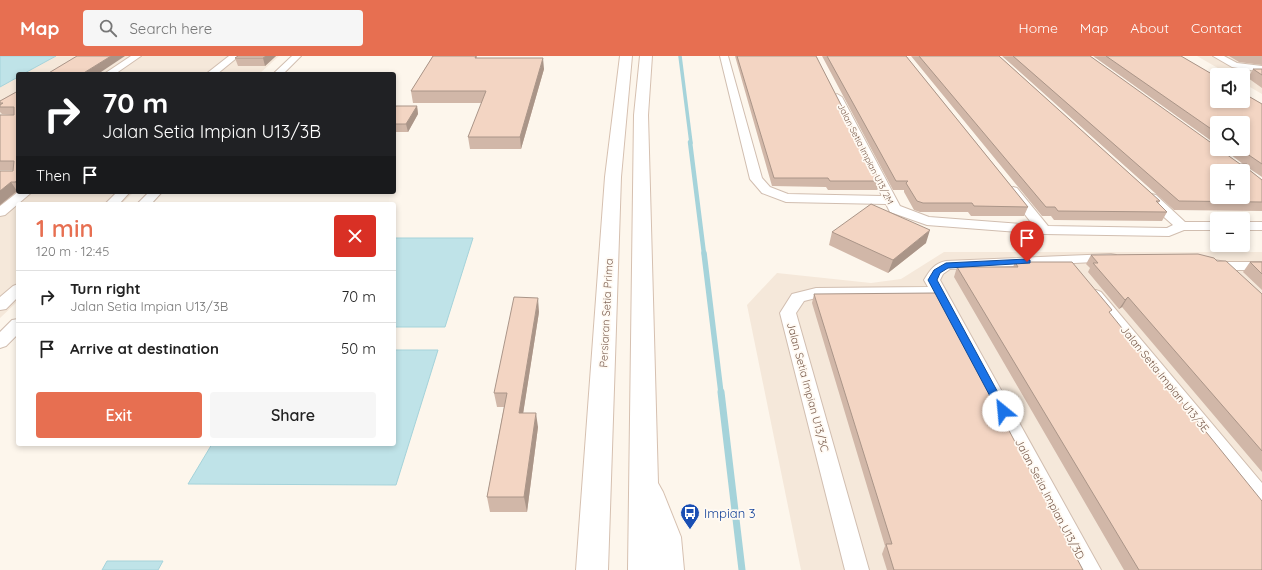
<!DOCTYPE html>
<html lang="en">
<head>
<meta charset="utf-8">
<style>
	:root { --surface:#fff; --page:#f6f6f6; --text:#222; --muted:#767676; --line:#e0e0e0; --accent:#e76f51 }
	body { margin:0; font-family:Quicksand,sans-serif; background:var(--page); color:var(--text); height:100vh; display:flex; flex-direction:column; font-size:15px; white-space:nowrap }
	* { box-sizing:border-box; margin:0 }
	p { font-size:13px; color:var(--muted) }
	.icon { flex:none; width:22px; height:22px; fill:none; stroke:currentColor; stroke-width:2; stroke-linecap:round; stroke-linejoin:round }
	.map { position:relative; flex:1; overflow:hidden }
	.sheet { position:absolute; left:16px; top:146px; width:380px; height:244px; display:flex; flex-direction:column; background:var(--surface); border-radius:4px; box-shadow:0 2px 6px #0003 }
	.sheet>* { flex:none }
	.hud { position:absolute; left:16px; top:16px; width:380px; height:122px; border-radius:4px; box-shadow:0 2px 6px #0003; background:#202124; color:#fff; overflow:hidden }
	.fabs { position:absolute; left:1210px; top:12px; display:grid; gap:8px }
	.fabs a { display:grid; place-items:center; width:40px; height:40px; border-radius:4px; background:var(--surface); box-shadow:0 2px 6px #0003; font-size:20px }
	.pin { position:absolute; display:grid; place-items:center; width:34px; height:34px; color:#fff; margin:-41px -17px; border-radius:50% 50% 50% 0; rotate:-45deg; box-shadow:0 0 4px #0007 }
	.pin .icon { rotate:45deg }
	.me { position:absolute; width:44px; margin:-22px; rotate:332deg; stroke-linejoin:round; filter:drop-shadow(0 0 3px #0008) }
	.turn { display:flex; align-items:center; gap:14px; height:84px; padding:0 20px; font-size:18px }
	.turn .icon { width:52px; height:52px; stroke-width:2.5 }
	.turn b { display:block; font-size:28px; line-height:34px }
	.then { display:flex; align-items:center; height:38px; padding:0 20px; background:#0003; gap:8px; font-size:15px }
	.round { display:grid; place-items:center; flex:none; width:42px; height:42px; border-radius:4px; background:var(--page) }
	.head { display:flex; align-items:center; justify-content:space-between; height:68px; padding:0 20px }
	h1 { font-size:24px; font-weight:600; line-height:30px; color:var(--accent) }
	.cta { display:flex; gap:8px; margin-top:auto; padding:8px 20px }
	.cta a { flex:1; height:46px; border-radius:4px; background:var(--accent); color:#fff; font-size:16px; font-weight:600; line-height:46px; text-align:center }
	.cta a+a { background:var(--page); color:var(--text) }
	ul { padding:0; list-style:none }
	li { display:flex; align-items:center; gap:12px; height:52px; padding:0 20px; border-top:1px solid var(--line) }
	li div { flex:1 }
	li b { display:block; font-size:15px }
	li em { font-style:normal }
	header { display:flex; align-items:center; gap:24px; box-sizing:border-box; height:56px; padding:0 20px; background:var(--accent); color:#fff }
	header strong { font-size:19px }
	nav { display:flex; gap:22px; margin-inline-start:auto; font-size:14px }
	.search { width:280px; height:36px; background:var(--page); display:flex; align-items:center; gap:10px; box-sizing:border-box; padding:0 14px; border-radius:4px; color:var(--muted); font-size:15px }
	.map>svg:first-child { display:block }
	.residential { fill:#f5e8da }
	.water { fill:#bfe3e8; stroke:#a5d3da }
	.lines { fill:none; stroke-linecap:round; stroke-linejoin:round }
	.stream-far3 { stroke:#a5d3da; stroke-width:3.5 }
	.stream-far2 { stroke:#a5d3da; stroke-width:4.5 }
	.stream-far1 { stroke:#a5d3da; stroke-width:5.5 }
	.stream { stroke:#a5d3da; stroke-width:7 }
	.street-casing { stroke:#d1beb0; stroke-width:2 }
	.secondary-casing { stroke:#d6c0b0; stroke-width:2 }
	.street { fill:#fff; fill-rule:evenodd }
	.secondary { fill:#fff; fill-rule:evenodd }
	.wall { fill:#d1b7a8 }
	.shaded-wall { fill:#aa9588 }
	.building { fill:#f3d5c3; stroke:#aa9588; fill-rule:evenodd }
	.route { fill:#1a73e8; stroke:#114b97 }
	.labels { text-anchor:middle; dominant-baseline:central; stroke-width:3.5; stroke-linejoin:round; paint-order:stroke }
	.far-street-label { font-size:9px; fill:#7a5c4d; stroke:#fffaf3 }
	.street-label { font-size:11px; fill:#7a5c4d; stroke:#fffaf3 }
	.near-transit-label { font-size:13px; fill:#164399; stroke:#fffaf3; text-anchor:start }
</style>
</head>
<body>
<header>
<strong>Map</strong>
<div class="search"><svg class="icon" aria-label="search" viewBox="0 0 24 24"><circle cx="10" cy="10" r="6"/><path d="M15 15l6 6"/></svg>Search here</div>
<nav><a>Home</a><a>Map</a><a>About</a><a>Contact</a></nav>
</header>
<div class="map">
<svg width="1262" height="514" viewBox="0 0 1262 514">
	<rect width="100%" height="100%" fill="#fdf6ec"/>
	<path class="residential" d="M0,0H279L259,18H18V136H134L121,148H18V245L0,262Z
		M1197,0H1262V38L1243,27V19H1230Z
		M944,196H1262V514H801L747,249L777,217L871,227L901,223Z"/>
	<path class="water" d="M0,0H56L23,18H18V21L0,31Z
		M394,182H473L445,271H394Z
		M394,294H438L396,429L188,428L212,388H394Z
		M107,505H163L158,514H102Z"/>
	<g class="lines">
		<path class="stream-far3" d="M680,0L691,87"/>
		<path class="stream-far2" d="M690,86L704,198"/>
		<path class="stream-far1" d="M704,197L721,337"/>
		<path class="stream" d="M721,336L742,514"/>
		<g class="street-casing">
			<path id="street" d="M131,0H141L115,18H104Z
				M229,0H239L217,18H206Z
				M292,0H301L283,18H273Z
				M720,0H728L762,122L770,131L788,138L882,140L832,41L837,38L842,41L900,150L929,161L1033,169L1007,135L1013,131L1017,132L1048,170L1167,172L1173,169L1146,145L1145,142L1151,138L1156,139L1185,166H1217V174H1184L1169,180L1044,178L927,169L890,156L886,148L786,146L762,137L750,123Z
				M1213,0H1224L1237,7L1262,10V16L1232,11Z
				M18,136H32L5,159L0,160V150Z
				M117,136H130L119,148H105Z
				M149,136H162L151,148H137Z
				M1243,166H1262V174H1243Z
				M1111,198L1116,199L1118,202L1116,205L950,213L943,218L940,224L1101,514H1077L933,241L816,242L804,245L796,257L869,514H845L780,257L792,238L816,232L928,231L924,224C930,214 935,207 946,205Z
				M1210,203L1225,206H1262V214H1225L1205,210L1203,207L1205,204Z
				M18,228V241L6,253L0,254V241L13,230Z
				M1096,234L1101,236L1262,427V451L1255,448L1091,242L1088,239L1091,236Z
				M18,263V278L6,290L0,292V276L12,264Z"/>
		</g>
		<g class="secondary-casing">
			<path id="secondary" d="M620,0H632L621,121L608,514H576L605,121Z
				M640,0H652L648,59L658,427L663,436L681,481L684,514H628L634,59Z"/>
		</g>
		<use href="#street" class="street"/>
		<use href="#secondary" class="secondary"/>
	</g>
	<path class="wall" d="M276,0L265,10H238L235,2Z
		M433,0H477V2L544,13L521,93H470L468,81L482,47H413L411,35Z
		M735,0H816L880,125L877,134H828L826,131L772,130Z
		M822,0H906L1028,151L1024,160H971L968,156H920L914,154L904,136V134H893Z
		M911,0H999L1160,145L1158,147L1167,156L1162,165L1054,164L1051,160H1042Z
		M1002,0H1090L1240,108H1243L1223,93H1243L1217,67V89L1093,0H1181L1262,48V121L1247,111L1248,113L1262,124V155L1174,154Z
		M1229,0H1262V9L1239,6Z
		M1253,13H1262V32L1248,22Z
		M18,35V135L0,149V115H13V114H0V59H14L2,58L0,56V45Z
		M417,50L418,58L408,76H394V54Z
		M832,176L926,187L888,217L829,189Z
		M1091,199L1217,205L1262,238V416L1122,251L1119,253L1088,216L1090,212L1086,208Z
		M1015,206L1110,258L1262,514H1124L954,221L957,211H1013Z
		M1250,206H1262V234L1243,216Z
		M814,238L1083,514H887L882,498L885,490L812,247Z
		M539,256L523,357L538,371L527,456H490L487,441L504,351H497L494,337Z"/>
	<path class="shaded-wall" d="M111,0H125L98,18H82Z
		M266,0H276L265,10L263,2Z
		M543,2L544,13L521,93L520,81Z
		M417,50L418,58L408,76L406,68Z
		M18,124V130L15,126Z
		M11,126L17,135L0,149V135Z
		M930,174L926,187L888,217L893,204Z
		M1128,241L1122,251L1119,253L1125,244Z
		M538,242L539,256L521,371L519,357Z
		M536,357L538,371L527,456L524,441Z"/>
	<path class="building" d="M77,0H111L82,18H47Z
		M238,0H266L263,2H235Z
		M433,0H476L475,2H543L520,81H468L486,35H411Z
		M737,0H816L880,125H830L828,122H774Z
		M827,0H906L1028,151L974,150L972,147H923L917,145L906,127L908,125H896Z
		M919,0H999L1160,145H1156L1167,156L1058,155L1055,151H1046Z
		M1013,0H1090L1217,91V93H1219L1240,108H1247L1248,113L1262,124V146L1179,145ZM1217,115H1243V141H1217Z
		M1106,0H1181L1217,21V45H1243V37L1262,48V108L1240,93H1243V67H1217V77Z
		M1253,13H1262V19Z
		M18,35V124L15,126H11L0,135V115H13L14,105H0V59H14V51H0V49L3,47H0V45Z
		M396,50H417L406,68H394V54Z
		M871,148L930,174L893,204L832,176Z
		M1198,198L1214,202L1217,205H1226L1262,238V395L1128,241L1125,244L1093,207H1098L1091,199Z
		M1015,206H1072L1112,254L1109,256L1262,445V514H1139L957,211H1018Z
		M1250,206H1262V218Z
		M936,237L1083,514H894L886,488H892L814,238Z
		M514,241L538,242L519,357H536L524,441H487L507,337H494Z"/>
	<path class="route" d="M1027,203L1030,204V207L948,212L940,217L937,224L1008,355L1003,359L999,357L928,224L934,214L946,207Z"/>
	<defs>
		<g id="bus-pin" transform="scale(1)"><path d="M0 17L-7.5 6A9.5 9.5 0 1 1 7.5 6Z" fill="#1a4fb4" stroke="#fffaf3"/><path d="M-5-6H5V4H4V6H2V4H-2V6H-4V4H-5ZM-3.5-4V0h7V-4ZM-3.5 1.2v1.5H-2V1.2ZM2 1.2v1.5H3.5V1.2Z" fill="#fff"/></g>
	</defs>
	<g fill-rule="evenodd">
		<use href="#bus-pin" x="690" y="457"/>
	</g>
	<g class="labels">
		<g class="far-street-label">
			<text transform="translate(866 98) rotate(63)">Jalan Setia Impian U13/2M</text>
		</g>
		<g class="street-label">
			<text transform="translate(606 257) rotate(-87)">Persiaran Setia Prima</text>
			<text transform="translate(1165 323) rotate(51)">Jalan Setia Impian U13/3E</text>
			<text transform="translate(808 331) rotate(75)">Jalan Setia Impian U13/3C</text>
			<text transform="translate(1050 443) rotate(62)">Jalan Setia Impian U13/3D</text>
		</g>
		<g class="near-transit-label">
			<text x="704" y="457">Impian 3</text>
		</g>
	</g>
</svg>
<div class="fabs">
<a><svg class="icon" aria-label="sound" viewBox="0 0 24 24"><path d="M4 9h4l5-4v14l-5-4H4zM17 9q2 3 0 6"/></svg></a>
<a><svg class="icon" aria-label="search" viewBox="0 0 24 24"><circle cx="10" cy="10" r="6"/><path d="M15 15l6 6"/></svg></a>
<a>+</a>
<a>−</a>
</div>
<div class="pin" style="left:1027px;top:206px;background:#d93025"><svg class="icon" aria-label="arrive" viewBox="0 0 24 24"><path d="M6 21V4h12l-3 4 3 4H6"/></svg></div>
<svg class="me" style="left:1003px;top:355px" viewBox="-20 -20 40 40"><circle r="19" fill="#fff"/><path d="M0-13L10 11 0 6-10 11z" fill="#1a73e8"/></svg>
<div class="hud">
<div class="turn"><svg class="icon" aria-label="right" viewBox="0 0 24 24"><path d="M7 20v-9h11M14 6l5 5-5 5"/></svg><div><b>70 m</b>Jalan Setia Impian U13/3B</div></div>
<div class="then">Then<svg class="icon" aria-label="arrive" viewBox="0 0 24 24"><path d="M6 21V4h12l-3 4 3 4H6"/></svg></div>
</div>
<section class="sheet">
<div class="head"><div><h1>1 min</h1><p>120 m · 12:45</p></div><a class="round" style="background:#d93025;color:#fff"><svg class="icon" aria-label="close" viewBox="0 0 24 24"><path d="M6 6l12 12M18 6L6 18"/></svg></a></div>
<ul>
<li><svg class="icon" aria-label="right" viewBox="0 0 24 24"><path d="M7 20v-9h11M14 6l5 5-5 5"/></svg><div><b>Turn right</b><p>Jalan Setia Impian U13/3B</p></div><em>70 m</em></li>
<li><svg class="icon" aria-label="arrive" viewBox="0 0 24 24"><path d="M6 21V4h12l-3 4 3 4H6"/></svg><div><b>Arrive at destination</b></div><em>50 m</em></li>
</ul>
<div class="cta"><a>Exit</a><a>Share</a></div>
</section>
</div>
</body>
</html>
